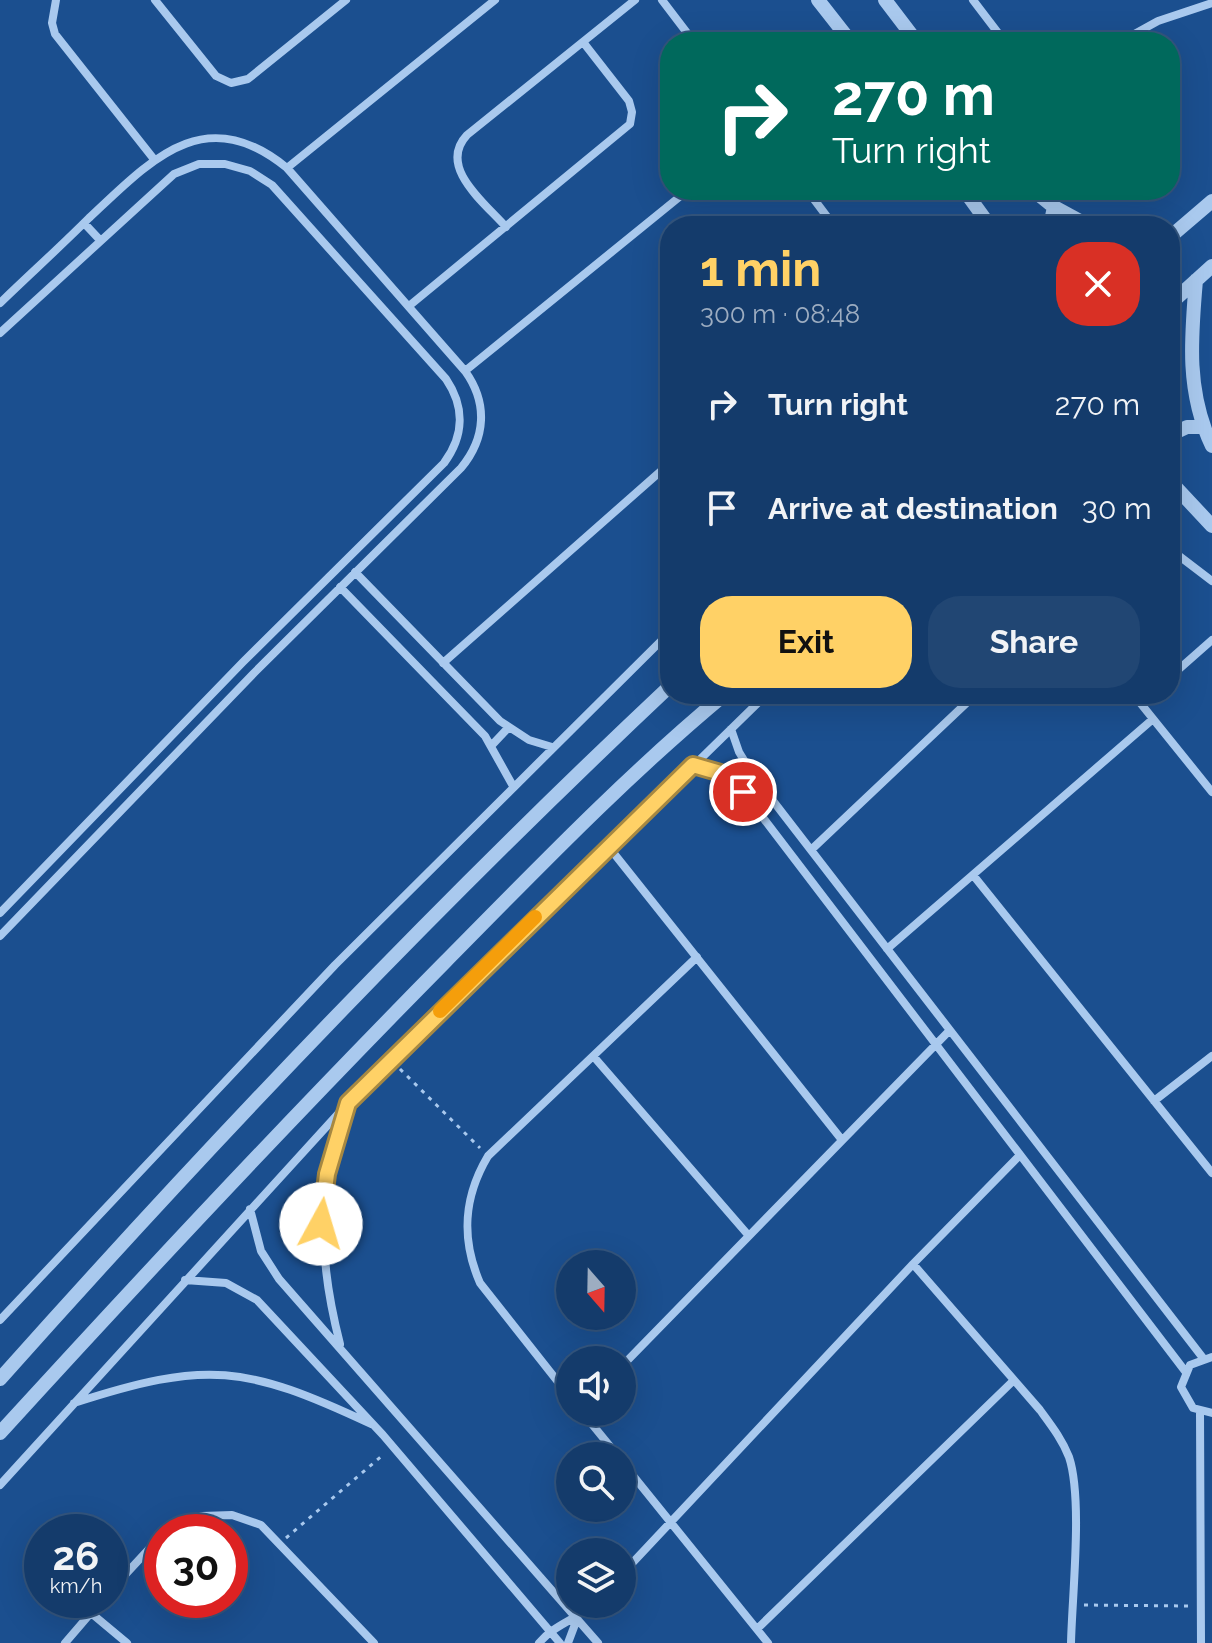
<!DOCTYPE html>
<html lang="en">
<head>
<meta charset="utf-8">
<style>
	:root { --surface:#143b6b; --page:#214673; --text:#f1f3f6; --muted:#9dadc1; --line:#33557e; --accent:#ffd166 }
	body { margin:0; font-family:Raleway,sans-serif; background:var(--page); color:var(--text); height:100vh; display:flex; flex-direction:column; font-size:30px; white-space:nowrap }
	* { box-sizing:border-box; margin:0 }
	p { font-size:26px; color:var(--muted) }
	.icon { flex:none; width:44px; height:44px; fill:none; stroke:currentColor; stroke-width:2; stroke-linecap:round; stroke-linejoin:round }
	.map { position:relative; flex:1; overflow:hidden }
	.side { position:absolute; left:660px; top:216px; width:520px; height:488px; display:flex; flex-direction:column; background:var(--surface); border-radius:32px; box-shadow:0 8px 32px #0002,0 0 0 2px var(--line) }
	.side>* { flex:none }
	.hud { position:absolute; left:660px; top:32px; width:520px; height:168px; border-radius:32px; box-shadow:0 8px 32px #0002,0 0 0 2px var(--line); background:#00695c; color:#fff; overflow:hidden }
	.needle { width:52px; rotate:160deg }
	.buttons { position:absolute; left:556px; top:1250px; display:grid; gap:16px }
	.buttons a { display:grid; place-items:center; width:80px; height:80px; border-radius:50%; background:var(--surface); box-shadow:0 8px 32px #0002,0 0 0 2px var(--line); font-size:40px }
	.speed { position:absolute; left:24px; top:1514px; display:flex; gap:16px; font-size:40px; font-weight:700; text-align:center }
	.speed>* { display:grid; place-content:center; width:104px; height:104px; border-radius:50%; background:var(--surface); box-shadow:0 8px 32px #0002,0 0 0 2px var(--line); line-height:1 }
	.speed small { font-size:20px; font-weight:400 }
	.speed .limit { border:12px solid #d22; background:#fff; color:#111 }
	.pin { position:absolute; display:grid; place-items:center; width:68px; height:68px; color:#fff; margin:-34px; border:4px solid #fff; border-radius:50%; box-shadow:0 2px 8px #0007 }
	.me { position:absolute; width:88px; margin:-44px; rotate:6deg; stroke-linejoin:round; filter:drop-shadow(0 0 6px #0008) }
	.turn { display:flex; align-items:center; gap:28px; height:168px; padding:0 40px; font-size:36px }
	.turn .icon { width:104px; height:104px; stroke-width:2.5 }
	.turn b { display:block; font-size:56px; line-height:68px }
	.round { display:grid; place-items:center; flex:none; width:84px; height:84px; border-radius:32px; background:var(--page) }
	.head { display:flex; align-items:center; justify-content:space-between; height:136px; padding:0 40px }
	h1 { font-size:48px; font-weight:700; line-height:60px; color:var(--accent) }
	.action { display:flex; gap:16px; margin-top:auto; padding:16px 40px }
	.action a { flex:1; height:92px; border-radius:32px; background:var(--accent); color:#111; font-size:32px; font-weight:700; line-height:92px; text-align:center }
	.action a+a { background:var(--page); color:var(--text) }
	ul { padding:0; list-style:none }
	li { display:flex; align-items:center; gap:24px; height:104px; padding:0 40px }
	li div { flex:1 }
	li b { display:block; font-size:30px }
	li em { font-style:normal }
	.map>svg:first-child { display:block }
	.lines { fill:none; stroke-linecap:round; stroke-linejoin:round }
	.path { stroke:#a9c9ee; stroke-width:3; stroke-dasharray:4 6; stroke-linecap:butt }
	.minor { stroke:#a9c9ee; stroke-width:8 }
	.tertiary { stroke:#a9c9ee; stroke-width:14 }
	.route-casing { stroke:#a68842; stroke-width:20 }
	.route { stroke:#ffd166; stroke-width:14 }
	.slow { stroke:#f59e0b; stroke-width:14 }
</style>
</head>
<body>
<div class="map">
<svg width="1212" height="1643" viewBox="0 0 1212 1643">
	<rect width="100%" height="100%" fill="#1b4f8f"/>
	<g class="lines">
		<path class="path" d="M400,1069L480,1148
			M286,1538L384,1454
			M1084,1605L1188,1606"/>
		<path class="minor" d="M56,0L52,23L55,34L153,158
			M155,0L216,76L231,83L248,79L346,0
			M662,0L694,42
			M973,0L1005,42
			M1120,42L1158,21L1212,3
			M287,168L495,0
			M807,190L834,226
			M84,223L99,239
			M506,227C485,203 437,167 467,135L635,0
			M0,303C30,274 60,247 89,218C150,161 204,100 287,168L465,371C488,403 486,438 461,468L254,673L0,936
			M409,306L630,124L632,112L629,101L583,42
			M0,333L174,174L199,164H225L250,171L272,185L446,379C465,407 464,436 444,463L243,662L0,913
			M465,371L688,190
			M1170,549L1212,581
			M355,572L500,721L529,740L552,747
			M340,587L485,736L513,786
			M443,663L670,463
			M1170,677L1212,640
			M1133,694L1212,792
			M731,729L739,752L753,775L1203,1358
			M492,745L508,728
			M693,765L715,769L738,785L1185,1371
			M608,846L842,1140
			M811,850L976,694
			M973,875L1212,1173
			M887,949L1153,719
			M594,1057L749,1236
			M1154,1101L1212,1056
			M250,1209L261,1251L279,1279L598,1643
			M913,1264L1040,1410C1051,1425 1062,1439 1069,1457C1083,1499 1072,1596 1071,1643
			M185,1280L226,1283L257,1300L383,1435L560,1643
			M0,1320L335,965L670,632
			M340,1344C317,1254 318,1196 346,1107
			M1212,1357L1190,1365L1181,1387L1193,1408L1212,1413
			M622,1366L950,1030
			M570,1397L480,1283C461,1239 463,1198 488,1156L697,957
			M74,1403C207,1360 245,1365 371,1424
			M582,1412L618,1456
			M1200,1412L1201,1643
			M622,1462L768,1643
			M0,1485L348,1103L767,694
			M167,1532L202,1516L232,1515L261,1525L374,1643
			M622,1574L913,1264L1020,1155
			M110,1591L162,1535
			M91,1613L127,1643
			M757,1629L1014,1380
			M65,1643L102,1600
			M539,1643C555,1624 575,1621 592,1604
			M568,1643L577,1619"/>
		<path class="tertiary" d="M818,0L851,42
			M885,0L917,42
			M964,190L990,226
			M1033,190L1054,207L1089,226
			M1050,226L1054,207
			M1170,237L1212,201
			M1196,280C1191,338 1186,392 1212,446
			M1170,304L1212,266
			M1170,435L1187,427H1204
			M1170,481L1212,526
			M0,1379C214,1139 436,906 670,686
			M0,1433C146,1273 293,1116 445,962C536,870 625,777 725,694"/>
	</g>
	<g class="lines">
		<g class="route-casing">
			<path id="route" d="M321,1224L327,1174L348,1103L693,765L724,774L743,792"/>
		</g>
		<use href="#route" class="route"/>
		<path class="slow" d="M440,1011L535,917"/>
	</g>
</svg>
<div class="buttons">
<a><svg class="needle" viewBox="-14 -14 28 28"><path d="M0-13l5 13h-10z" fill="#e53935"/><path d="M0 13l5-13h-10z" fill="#9dadc1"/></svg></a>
<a><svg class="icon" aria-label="sound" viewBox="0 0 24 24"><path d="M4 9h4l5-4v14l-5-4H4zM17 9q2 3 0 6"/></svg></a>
<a><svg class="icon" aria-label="search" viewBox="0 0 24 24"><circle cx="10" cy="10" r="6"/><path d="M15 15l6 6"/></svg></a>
<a><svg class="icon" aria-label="layers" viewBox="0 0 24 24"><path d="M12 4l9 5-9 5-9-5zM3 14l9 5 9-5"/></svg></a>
</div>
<div class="speed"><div>26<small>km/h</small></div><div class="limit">30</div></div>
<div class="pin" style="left:743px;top:792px;background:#d93025"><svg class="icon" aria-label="arrive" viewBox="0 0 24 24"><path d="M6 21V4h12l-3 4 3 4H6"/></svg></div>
<svg class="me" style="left:321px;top:1224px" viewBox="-20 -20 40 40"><circle r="19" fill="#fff"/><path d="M0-13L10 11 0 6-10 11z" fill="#ffd166"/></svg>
<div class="hud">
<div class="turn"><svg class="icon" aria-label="right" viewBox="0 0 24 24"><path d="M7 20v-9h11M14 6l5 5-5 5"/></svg><div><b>270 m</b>Turn right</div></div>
</div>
<section class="side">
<div class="head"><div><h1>1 min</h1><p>300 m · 08:48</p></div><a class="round" style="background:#d93025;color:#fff"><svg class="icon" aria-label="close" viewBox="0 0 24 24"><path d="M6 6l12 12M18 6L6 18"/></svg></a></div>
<ul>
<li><svg class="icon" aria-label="right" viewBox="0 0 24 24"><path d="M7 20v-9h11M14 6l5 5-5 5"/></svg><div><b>Turn right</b></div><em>270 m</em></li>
<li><svg class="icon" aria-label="arrive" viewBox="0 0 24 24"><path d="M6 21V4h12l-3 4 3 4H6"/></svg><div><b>Arrive at destination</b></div><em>30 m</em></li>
</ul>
<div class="action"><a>Exit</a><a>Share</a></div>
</section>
</div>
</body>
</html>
